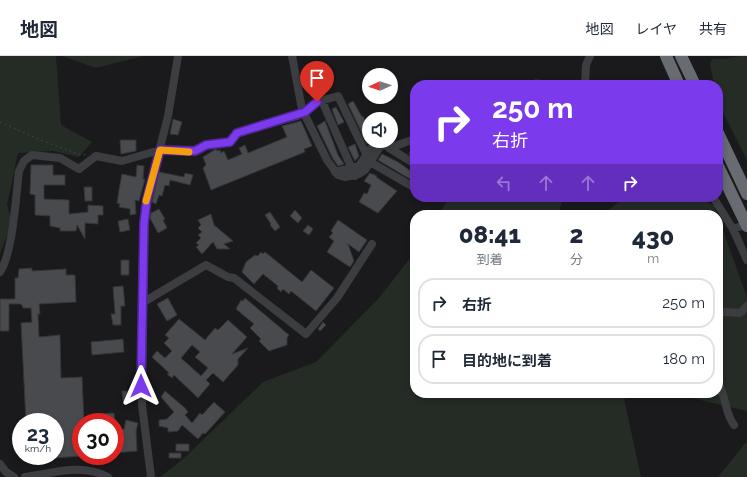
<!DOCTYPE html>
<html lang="ja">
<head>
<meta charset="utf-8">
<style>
	:root { --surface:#fff; --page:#f6f6f7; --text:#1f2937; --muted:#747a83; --line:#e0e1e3 }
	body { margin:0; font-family:Raleway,"Noto Sans JP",sans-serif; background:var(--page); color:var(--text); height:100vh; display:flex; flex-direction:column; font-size:15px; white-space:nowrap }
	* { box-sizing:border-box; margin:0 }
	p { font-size:13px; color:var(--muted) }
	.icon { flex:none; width:22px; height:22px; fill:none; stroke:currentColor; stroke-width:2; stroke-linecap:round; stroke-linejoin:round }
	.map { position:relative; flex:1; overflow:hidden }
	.details { position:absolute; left:410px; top:154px; width:313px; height:188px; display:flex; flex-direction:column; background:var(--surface); border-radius:16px; box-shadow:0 2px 6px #0003 }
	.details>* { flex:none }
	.top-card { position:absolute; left:410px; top:24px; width:313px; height:122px; border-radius:16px; box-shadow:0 2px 6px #0003; background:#7c3aed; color:#fff; overflow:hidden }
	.needle { width:26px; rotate:266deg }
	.controls { position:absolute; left:362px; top:12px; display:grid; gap:8px }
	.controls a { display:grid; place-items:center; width:36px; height:36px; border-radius:50%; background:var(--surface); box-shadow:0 2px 6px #0003; font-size:20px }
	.speed { position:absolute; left:12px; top:357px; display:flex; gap:8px; font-size:20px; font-weight:700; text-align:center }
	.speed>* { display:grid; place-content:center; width:52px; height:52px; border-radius:50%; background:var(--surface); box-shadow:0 2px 6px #0003; line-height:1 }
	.speed small { font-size:10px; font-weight:400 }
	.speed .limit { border:6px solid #d22; background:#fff; color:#111 }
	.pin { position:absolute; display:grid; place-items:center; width:34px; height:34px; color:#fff; margin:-41px -17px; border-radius:50% 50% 50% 0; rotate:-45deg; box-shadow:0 0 4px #0007 }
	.pin .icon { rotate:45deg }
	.me { position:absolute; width:44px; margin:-22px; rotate:0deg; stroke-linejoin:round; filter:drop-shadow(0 0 3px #0008) }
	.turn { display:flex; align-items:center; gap:14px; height:84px; padding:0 16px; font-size:18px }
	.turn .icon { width:52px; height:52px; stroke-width:2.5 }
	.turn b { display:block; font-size:28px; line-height:34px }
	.lanes { display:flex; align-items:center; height:38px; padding:0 16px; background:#0003; justify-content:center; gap:20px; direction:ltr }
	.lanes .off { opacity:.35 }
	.eta { display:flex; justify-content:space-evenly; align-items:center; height:68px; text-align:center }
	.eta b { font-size:24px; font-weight:800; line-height:28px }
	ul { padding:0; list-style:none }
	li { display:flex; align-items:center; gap:12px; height:50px; margin:0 8px 6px; padding:0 8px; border:2px solid var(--line); border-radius:16px }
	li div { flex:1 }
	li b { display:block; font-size:15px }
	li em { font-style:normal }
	header { display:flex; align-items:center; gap:24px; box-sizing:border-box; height:56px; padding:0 20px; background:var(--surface); border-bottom:1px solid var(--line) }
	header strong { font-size:19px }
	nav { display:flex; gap:22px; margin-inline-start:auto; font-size:14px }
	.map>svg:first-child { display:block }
	.green { fill:#242c25 }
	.building { fill:#494a4e; stroke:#343538; fill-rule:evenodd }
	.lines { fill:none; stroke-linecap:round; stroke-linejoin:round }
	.path { stroke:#424448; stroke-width:1; stroke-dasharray:2 3; stroke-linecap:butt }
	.minor { stroke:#3c3d41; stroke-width:8 }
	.highway { stroke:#686b71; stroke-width:12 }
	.highway-bridge { stroke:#686b71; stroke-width:12 }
	.route-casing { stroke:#51269a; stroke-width:10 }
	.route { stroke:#7c3aed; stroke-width:7 }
	.slow { stroke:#f59e0b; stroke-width:7 }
</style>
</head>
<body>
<header>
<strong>地図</strong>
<nav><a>地図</a><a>レイヤ</a><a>共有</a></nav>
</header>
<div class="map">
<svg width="747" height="421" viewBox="0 0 747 421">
	<rect width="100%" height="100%" fill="#1a1a1c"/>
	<path class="green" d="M0,0H56L61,69L92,86L79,101L53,95L18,97L7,149L12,166L0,198Z
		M62,0H144L96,12Z
		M740,0H747V104L718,47V29H714L710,8L712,3H724Z
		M535,22L557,29H532Z
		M450,141H481L493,143L494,141H563L558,159H438Z
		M625,141H699L714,150L718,159H602Z
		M718,160L747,241V355L671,337H718Z
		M415,196V337H652L624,343L641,421H160L183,403L263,326L316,306L379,242Z
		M747,385V421H718Z"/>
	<path class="building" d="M353,45L362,61L363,60L369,74L367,88L348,48Z
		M336,51L344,66L338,69L332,53Z
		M173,63L182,66L178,79L170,78Z
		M301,65L312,90L304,93L305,96L211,134L203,112L206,109L203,101L216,93L217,95L220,94L221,97L224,95L228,104L242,98L239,92L245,89L248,97L287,81L282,70Z
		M325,65L338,99L344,108L338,110L332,101L317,70Z
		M120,84H136V95L121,98Z
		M355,88L359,100L355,105L348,91Z
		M413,89H415V102L409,98Z
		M382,98L398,106L415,118V126L378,104Z
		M31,109H53V119H65V129H44V143L69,144V158L88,156V149L103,150V159H98V168L85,167V183L77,169L76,175H60V172L50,170V160L35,159V139L30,138Z
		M137,109L144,110L143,123H145L139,145L135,144L136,158L130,159V153L119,151L120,148L117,147L119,134L122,118L136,121Z
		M159,116L184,121L185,117L193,119L190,129L170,124L169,130L165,129L162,140L159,139L156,148L152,146Z
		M370,117L377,120L376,121L397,135L378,157L359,146L364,137L367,138L371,129L364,125Z
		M84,131H92V145H85Z
		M159,153L165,163L163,164L167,172L158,177L150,162L151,157Z
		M295,154L302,162L298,167L290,160Z
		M270,156L280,171L275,175L270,169L271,168L265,159Z
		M211,158L214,169L233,185L224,188L230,193H217L213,186L202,198L196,191L199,189L196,187L201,182L198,179L202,176L198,172L201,169L198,164Z
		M128,163L130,174L120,176L118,165Z
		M338,164L367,184L359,196L348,188L354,205L350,211L327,196L334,185L329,181L333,177L331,175Z
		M308,169L313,173L309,179L303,175Z
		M261,196L263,198L265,196L302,226L311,214L334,232L316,255L291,235L289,238L283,233L281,236L277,232L278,230L263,218L254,228L242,216L246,206L255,199L258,200Z
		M121,204H129V219H121Z
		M32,212V215L66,213V219H75L76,246L39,248L40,258H38L39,281L60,279L61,322L82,321L84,366H81V400L55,402V366H26L21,267L32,266L31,252H23L22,249L20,248H9V275H0V243H15V222H18L19,213Z
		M123,230L125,250H121V269H113L111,258H115L113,231Z
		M168,242L177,259L167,265L157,248Z
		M245,242L289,279L287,282V289L269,295L259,285L261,283L250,272L254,268L236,253L241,244L243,245Z
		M179,263L205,284L215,272L218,274L228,264L247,281L232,298L248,292L238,303V309L223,326L213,317L206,324L210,328L198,342L174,319L172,322L167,318L169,317L152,301L157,295L165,302L172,295L164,287L169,282L165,279ZM192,289L200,296L195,301L208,312L201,320L181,302Z
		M323,266L326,269L320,275L318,273Z
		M123,283L124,296L92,299L91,286Z
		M122,335H128V344L123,345Z
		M165,335L185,352L188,356L185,359L192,367L200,357L202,359L214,346L225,356L205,378L203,377L198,383L182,369L178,375L168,376V372L159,370V364L167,363L174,356L161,341Z
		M114,357L115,366H97V358Z
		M126,364L138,367L136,375L137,395L115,397V374L124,373Z
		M176,388H189V395H176Z
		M169,397H181V402H169Z"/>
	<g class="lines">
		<path class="path" d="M0,66L43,85L78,98L86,99"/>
		<path class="minor" d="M292,0L302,53L327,104L338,119L345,121L359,118L365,114L380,91L384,88L389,92L415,83
			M585,29L586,9L590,0
			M322,45L355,120
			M389,92L415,108
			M335,116L359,110L376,85
			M713,141L733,173
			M747,168L733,173L747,204
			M0,216C13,197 16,139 19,115L24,105L32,99L60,102L79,113L96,100L122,105L160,94L190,96L207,89L229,86L237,77L297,60L305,56L317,46L338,40L370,106L415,132
			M142,247L206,209L228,221L234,222L306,278L337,242L372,188
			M718,258L725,256L740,257L747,250
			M718,328C727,341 724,356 734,369
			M0,408L6,416L14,421
			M25,421C54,417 81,407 108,421
			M151,421L142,349L144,167L147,143L168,60L178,0"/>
		<path class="highway" d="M666,0L679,29
			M681,0L695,29
			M718,77L747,138"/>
		<path class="highway-bridge" d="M718,110L747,170"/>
	</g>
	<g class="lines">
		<g class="route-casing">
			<path id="route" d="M141,330L144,167L147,143L160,94L195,95L206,89L230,86L237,77L305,56L317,46"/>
		</g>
		<use href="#route" class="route"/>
		<path class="slow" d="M146,145L160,94L189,96"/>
	</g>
</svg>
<div class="controls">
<a><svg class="needle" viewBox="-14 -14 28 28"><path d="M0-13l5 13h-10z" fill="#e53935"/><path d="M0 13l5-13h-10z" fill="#747a83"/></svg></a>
<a><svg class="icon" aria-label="sound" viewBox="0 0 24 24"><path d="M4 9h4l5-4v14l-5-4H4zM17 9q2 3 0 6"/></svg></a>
</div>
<div class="speed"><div>23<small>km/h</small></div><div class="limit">30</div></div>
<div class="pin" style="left:317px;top:46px;background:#d93025"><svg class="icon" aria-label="arrive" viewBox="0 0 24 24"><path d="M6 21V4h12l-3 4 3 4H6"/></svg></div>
<svg class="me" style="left:141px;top:330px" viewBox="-20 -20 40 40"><path d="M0-17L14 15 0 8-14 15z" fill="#7c3aed" stroke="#fff" stroke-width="4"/></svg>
<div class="top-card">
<div class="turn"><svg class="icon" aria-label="right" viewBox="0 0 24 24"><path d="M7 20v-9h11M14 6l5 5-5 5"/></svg><div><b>250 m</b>右折</div></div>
<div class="lanes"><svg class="icon off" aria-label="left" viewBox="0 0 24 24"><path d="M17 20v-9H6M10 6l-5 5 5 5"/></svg><svg class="icon off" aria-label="ahead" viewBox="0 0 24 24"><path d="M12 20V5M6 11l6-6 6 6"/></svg><svg class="icon off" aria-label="ahead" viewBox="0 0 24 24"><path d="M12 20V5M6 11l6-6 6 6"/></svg><svg class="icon" aria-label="right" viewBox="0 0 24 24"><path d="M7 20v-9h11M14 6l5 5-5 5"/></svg></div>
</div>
<section class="details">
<div class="eta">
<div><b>08:41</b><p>到着</p></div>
<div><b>2</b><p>分</p></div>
<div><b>430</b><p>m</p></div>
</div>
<ul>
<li><svg class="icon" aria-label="right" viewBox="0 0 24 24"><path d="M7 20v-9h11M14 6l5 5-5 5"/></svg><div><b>右折</b></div><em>250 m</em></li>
<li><svg class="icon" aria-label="arrive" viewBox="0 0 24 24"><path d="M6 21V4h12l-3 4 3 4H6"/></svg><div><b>目的地に到着</b></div><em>180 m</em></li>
</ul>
</section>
</div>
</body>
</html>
